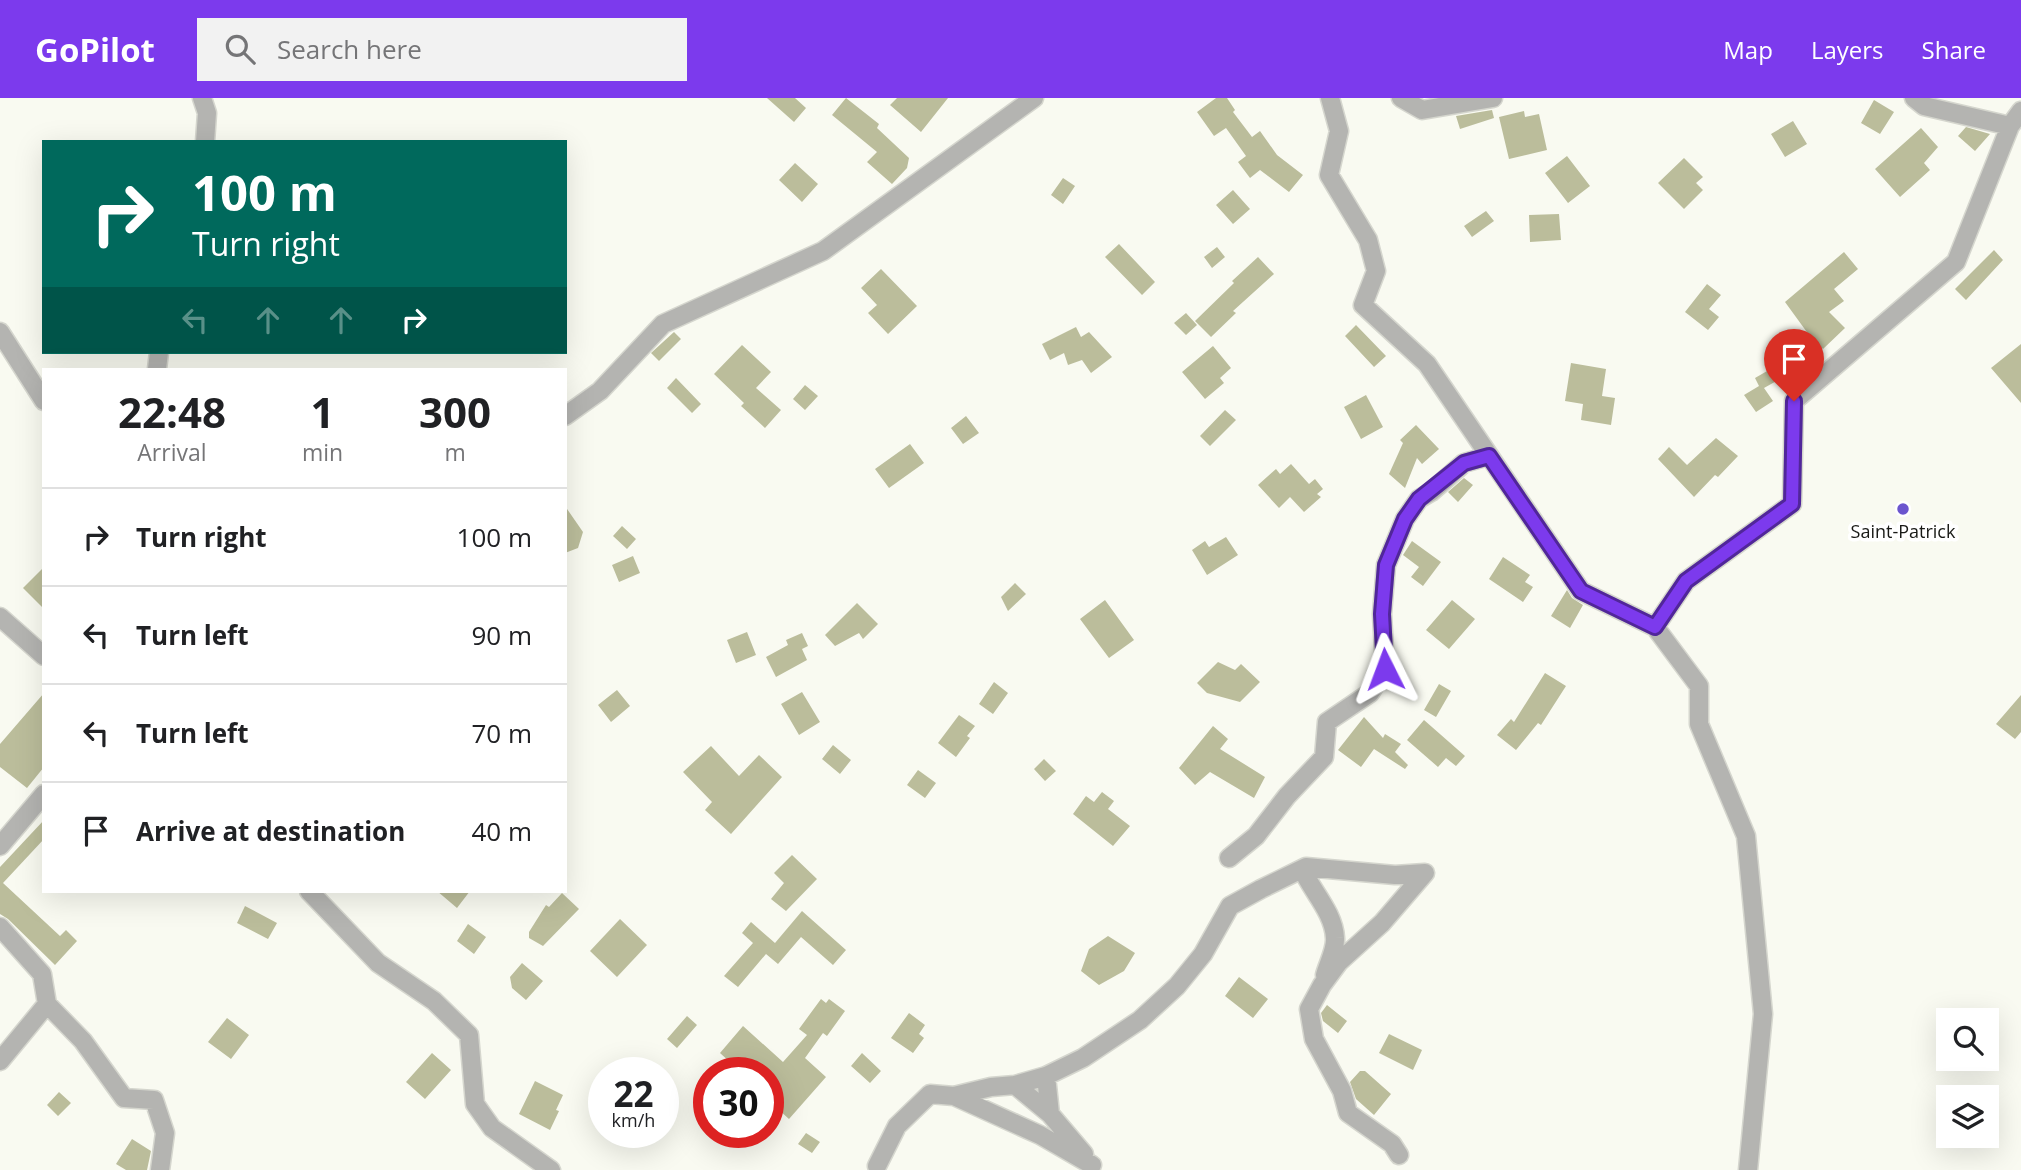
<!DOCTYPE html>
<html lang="en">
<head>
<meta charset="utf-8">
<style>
	:root { --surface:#fff; --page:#f2f2f2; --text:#202124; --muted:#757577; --line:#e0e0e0; --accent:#7c3aed }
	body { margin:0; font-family:"Open Sans",sans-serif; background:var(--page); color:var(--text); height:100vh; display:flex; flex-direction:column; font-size:26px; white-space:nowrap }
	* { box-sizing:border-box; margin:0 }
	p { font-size:23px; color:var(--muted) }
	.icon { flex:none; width:38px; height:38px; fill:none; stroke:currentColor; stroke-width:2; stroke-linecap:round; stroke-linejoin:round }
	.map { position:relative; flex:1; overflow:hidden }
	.sheet { position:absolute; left:42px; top:270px; width:525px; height:525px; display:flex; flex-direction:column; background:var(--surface); border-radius:0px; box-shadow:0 7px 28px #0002 }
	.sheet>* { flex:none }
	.hud { position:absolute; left:42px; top:42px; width:525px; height:214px; border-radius:0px; box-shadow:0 7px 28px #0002; background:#00695c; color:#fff; overflow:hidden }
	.fabs { position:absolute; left:1936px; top:910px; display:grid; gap:14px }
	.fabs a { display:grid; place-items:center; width:63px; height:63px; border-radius:0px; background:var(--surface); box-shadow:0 7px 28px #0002; font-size:35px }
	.speed { position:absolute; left:588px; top:959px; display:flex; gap:14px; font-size:35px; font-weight:700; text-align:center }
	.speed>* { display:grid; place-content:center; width:91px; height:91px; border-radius:50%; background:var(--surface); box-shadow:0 7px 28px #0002; line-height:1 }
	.speed small { font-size:18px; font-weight:400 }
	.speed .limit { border:10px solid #d22; background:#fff; color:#111 }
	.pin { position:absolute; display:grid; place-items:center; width:60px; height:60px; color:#fff; margin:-72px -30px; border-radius:50% 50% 50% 0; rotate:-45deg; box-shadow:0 0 7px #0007 }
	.pin .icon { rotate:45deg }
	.me { position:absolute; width:77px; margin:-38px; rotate:357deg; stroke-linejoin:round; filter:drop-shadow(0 0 5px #0008) }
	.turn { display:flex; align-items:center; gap:24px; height:147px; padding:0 35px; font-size:32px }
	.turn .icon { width:91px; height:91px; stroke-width:2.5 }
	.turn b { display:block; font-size:49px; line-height:60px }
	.lanes { display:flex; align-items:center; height:66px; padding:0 35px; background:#0003; justify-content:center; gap:35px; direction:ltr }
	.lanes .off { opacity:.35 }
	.eta { display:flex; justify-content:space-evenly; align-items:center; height:119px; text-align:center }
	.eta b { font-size:42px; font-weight:700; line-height:49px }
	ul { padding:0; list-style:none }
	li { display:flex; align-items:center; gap:21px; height:98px; padding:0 35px; border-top:2px solid var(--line) }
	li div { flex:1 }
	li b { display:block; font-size:26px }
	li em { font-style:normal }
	header { display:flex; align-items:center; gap:42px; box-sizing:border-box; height:98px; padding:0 35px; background:var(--accent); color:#fff }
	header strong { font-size:33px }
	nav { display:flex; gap:38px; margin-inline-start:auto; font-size:24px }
	.search { width:490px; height:63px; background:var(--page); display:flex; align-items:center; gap:18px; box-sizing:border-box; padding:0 24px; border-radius:0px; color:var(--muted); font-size:26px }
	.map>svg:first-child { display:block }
	.building { fill:#bbbd9b }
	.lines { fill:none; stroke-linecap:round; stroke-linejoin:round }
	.street-casing { stroke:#d5d6ce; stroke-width:21 }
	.street { stroke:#b4b4b1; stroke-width:18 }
	.route-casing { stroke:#51269a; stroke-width:18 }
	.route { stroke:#7c3aed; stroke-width:12 }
	.poi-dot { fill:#6b55ce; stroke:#fff; stroke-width:2.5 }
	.labels { text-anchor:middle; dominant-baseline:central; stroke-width:7; stroke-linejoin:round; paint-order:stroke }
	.poi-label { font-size:18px; fill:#181915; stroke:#fff }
</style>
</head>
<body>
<header>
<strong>GoPilot</strong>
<div class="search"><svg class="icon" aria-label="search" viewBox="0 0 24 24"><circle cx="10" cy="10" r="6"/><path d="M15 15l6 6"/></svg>Search here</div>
<nav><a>Map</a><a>Layers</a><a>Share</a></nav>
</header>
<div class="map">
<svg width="2021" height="1072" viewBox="0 0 2021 1072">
	<rect width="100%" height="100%" fill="#f9faf1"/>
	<path class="building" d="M767,0H795L806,10L794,24Z
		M846,0L879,26L877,30L909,60L907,70L892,86L867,64L877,54L832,17Z
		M897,0H948L921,34L890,7Z
		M1216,0H1227L1235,12L1233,14L1252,39L1260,33L1277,57L1303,77L1289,94L1260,72L1250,80L1238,64L1246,58L1226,30L1214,38L1197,14Z
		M1874,2L1894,14L1880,36L1861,25Z
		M1492,12L1494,20L1460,31L1456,18Z
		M1524,13L1525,19L1539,16L1547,52L1509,61L1499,19Z
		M1793,23L1807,46L1785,59L1771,36Z
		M1966,29L1990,36L1975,53L1958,38Z
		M1921,30L1938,49L1924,65L1930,72L1900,99L1875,71Z
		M1567,58L1590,88L1568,105L1545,75Z
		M1684,60L1703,79L1696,85L1703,92L1684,111L1658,85Z
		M795,65L818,86L802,104L779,82Z
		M1063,80L1075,88L1063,106L1051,97Z
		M1233,92L1250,111L1233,126L1216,107Z
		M1486,113L1494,123L1472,139L1464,128Z
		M1559,116L1561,142L1530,144L1529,117Z
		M1119,146L1155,184L1142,197L1105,159Z
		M1217,149L1225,159L1212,170L1204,159Z
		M1994,152L2003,162L1966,202L1955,191Z
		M1844,154L1858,171L1834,191L1844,203L1829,214L1845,230L1823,251L1809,237L1785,204Z
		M1258,159L1274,176L1233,213L1236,215L1211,239L1195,223L1234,185L1232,183Z
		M881,171L917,208L888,236L868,215L877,207L861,190Z
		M1707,186L1721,197L1709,211L1719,219L1708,232L1685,214Z
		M1186,215L1197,227L1186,237L1174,225Z
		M1356,227L1386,258L1374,269L1345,238Z
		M1076,229L1081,239L1089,234L1112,259L1091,275L1082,262L1068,267L1064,255L1050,262L1042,246Z
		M674,234L681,241L659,263L651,255Z
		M2021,246V305L1991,270Z
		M742,247L771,274L756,290L781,312L765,330L741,308L744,305L714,276Z
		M1213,248L1231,270L1220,280L1224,285L1205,301L1182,274Z
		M1571,265L1606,271L1602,298L1615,300L1611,327L1581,322L1583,306L1565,303Z
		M1774,269L1780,281L1764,290L1773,303L1756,314L1744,297L1759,288L1755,280Z
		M676,280L701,306L692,315L667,290Z
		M805,287L818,298L805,312L793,301Z
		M1366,297L1383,329L1361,341L1344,309Z
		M1225,312L1236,322L1210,348L1200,338Z
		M966,318L979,335L963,346L951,330Z
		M1416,327L1439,351L1422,366L1417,360L1405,390L1389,376L1403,345L1400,342Z
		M1716,340L1738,358L1718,379L1715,377L1694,399L1658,361L1669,349L1687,367Z
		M910,346L924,365L889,390L875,371Z
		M1291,366L1309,386L1315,381L1323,391L1317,396L1321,399L1304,414L1290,399L1279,410L1258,387L1276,371L1280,376Z
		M1464,380L1473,387L1458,404L1448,394Z
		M565,408L583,434L578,450L565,455Z
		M622,428L636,441L627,451L613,438Z
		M1226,439L1238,457L1207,477L1192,452L1205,443L1209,449Z
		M1412,443L1441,464L1423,488L1411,479L1419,469L1403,457Z
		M633,458L640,475L619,484L612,467Z
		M1503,459L1530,477L1525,484L1533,489L1523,504L1489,481Z
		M44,469V511L23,490Z
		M1015,485L1026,496L1008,513L1001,499Z
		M1567,492L1572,500L1583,507L1570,530L1551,518Z
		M1105,502L1134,542L1109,560L1080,521Z
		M1452,502L1475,521L1449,551L1426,532Z
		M857,505L878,526L863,541L859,535L835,548L825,537Z
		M747,534L756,557L736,565L727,542Z
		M802,535L808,548L802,551L807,562L776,579L766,559L788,547L786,542Z
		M1218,564L1235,572L1241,566L1260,584L1240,604L1207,595L1197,585Z
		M1545,575L1566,588L1541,627L1538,625L1516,652L1497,637L1511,621L1514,624Z
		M994,584L1008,595L993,616L979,606Z
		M1439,586L1451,593L1436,619L1424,612Z
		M617,592L630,608L611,624L598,607Z
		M802,594L820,624L799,637L781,606Z
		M44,595V669L27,690L0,669V646Z
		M2021,597V634L2015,641L1996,626Z
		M959,617L975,628L967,638L970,640L956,659L938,645Z
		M1364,619L1383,640L1385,636L1401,646L1395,654L1408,667L1405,671L1374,651L1361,669L1338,652Z
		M1424,622L1465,658L1456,668L1446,660L1438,669L1407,642Z
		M1213,628L1228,641L1220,651L1265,679L1254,700L1210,674L1195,687L1179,670Z
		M833,647L851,662L840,676L822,661Z
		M711,648L739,678L759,657L782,679L731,736L705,712L712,704L683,674Z
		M1044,661L1056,673L1045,683L1034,671Z
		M918,672L936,685L925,700L907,687Z
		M1102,694L1114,703L1108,711L1130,728L1113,748L1073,716L1086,698L1094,704Z
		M44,722V741L3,785L60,838L66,832L77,843L55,867L8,821L0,816V769Z
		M792,757L817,781L786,813L771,801L784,785L774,775Z
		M437,793H470L457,810Z
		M562,795L579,811L543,848L529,840V834L546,807L549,809Z
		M245,808L277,825L268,841L237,825Z
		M802,813L846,852L833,867L801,839L778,866L766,856L738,889L724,878L753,845L742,835L751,824L775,845Z
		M620,821L647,847L617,879L590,853Z
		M468,826L486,839L474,856L457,843Z
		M1108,838L1135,855L1124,873L1099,887L1081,873L1089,851Z
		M522,865L543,883L526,902L512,890L510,879Z
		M1239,879L1268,901L1253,920L1225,898Z
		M821,901L826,905L829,901L845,913L827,938L823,935L805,960L826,979L789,1021L768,1002V975H742L720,955L743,928L783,964L807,937L799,931Z
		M1327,907L1347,923L1338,935L1323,923L1321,915Z
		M909,915L925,927L919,936L924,940L913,955L891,940Z
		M687,918L697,927L677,950L667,941Z
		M227,920L249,937L231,961L208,944Z
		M1389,936L1422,952L1413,972L1379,955Z
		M432,955L451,972L425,1001L406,984Z
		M862,955L881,973L870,985L851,968Z
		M1360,973H1365L1391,996L1374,1017L1356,1001L1350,984Z
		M535,983L563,997L556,1012L559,1013L550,1032L519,1016Z
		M59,994L71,1005L58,1018L47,1007Z
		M806,1035L820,1044L812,1055L798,1046Z
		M132,1041L151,1053L147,1072H126L116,1066Z"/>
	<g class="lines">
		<g class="street-casing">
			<path id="street" d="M202,0L207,15L205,44
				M1330,0L1339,33L1329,77L1368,142L1376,173L1363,207L1427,266L1581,493L1655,529L1686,483L1792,406L1794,303L1956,164L2010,28L2021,13
				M1401,0L1422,12L1493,0
				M1914,0L1924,8L2010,28
				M0,234L44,303
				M157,271L159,254
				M565,318L600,293L663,226L823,153L1034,0
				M0,519L44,558
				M1655,529L1699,588V626L1746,738L1763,916L1748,1072
				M0,748L44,696
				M1229,760L1256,738L1287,698L1324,659L1327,624L1370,595L1385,571L1382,516L1386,467L1405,421L1419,401L1431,394L1464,365L1489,358
				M1302,771C1312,793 1334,815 1335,840C1336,851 1328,866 1325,877
				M309,793L378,865L434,903L469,937L475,1006L492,1030L551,1072
				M0,829L42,876L47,906L0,963
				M47,906L83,943L124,1000L154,1002L165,1035L160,1072
				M1046,978L1050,1016L1084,1056
				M1015,987L1046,978L1083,960L1140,922L1177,888L1203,856L1230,808L1261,791L1306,769L1395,777L1425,775L1382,825L1339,864L1322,887L1309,911L1314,941L1342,993L1348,1015L1392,1046L1399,1057
				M954,998L991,989L1015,987L1050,1016
				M877,1068L897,1028L930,996L954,998L1040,1037L1092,1067"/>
		</g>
		<use href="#street" class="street"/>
	</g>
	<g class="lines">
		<g class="route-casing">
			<path id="route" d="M1385,571L1382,516L1386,467L1405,421L1419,401L1464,365L1489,358L1581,493L1655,529L1686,483L1792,406L1794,303"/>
		</g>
		<use href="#route" class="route"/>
	</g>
	<circle class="poi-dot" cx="1903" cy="411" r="7"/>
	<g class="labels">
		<g class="poi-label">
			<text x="1903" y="433">Saint-Patrick</text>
		</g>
	</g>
</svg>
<div class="fabs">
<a><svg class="icon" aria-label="search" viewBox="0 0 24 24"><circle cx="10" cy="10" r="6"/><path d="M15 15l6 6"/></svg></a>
<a><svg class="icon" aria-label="layers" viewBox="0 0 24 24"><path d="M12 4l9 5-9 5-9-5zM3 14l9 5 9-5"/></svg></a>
</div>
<div class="speed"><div>22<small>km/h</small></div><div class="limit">30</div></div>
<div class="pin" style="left:1794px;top:303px;background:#d93025"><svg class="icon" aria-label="arrive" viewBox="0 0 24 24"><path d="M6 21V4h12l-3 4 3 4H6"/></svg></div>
<svg class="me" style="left:1385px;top:571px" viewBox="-20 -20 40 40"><path d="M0-17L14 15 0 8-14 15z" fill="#7c3aed" stroke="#fff" stroke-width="4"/></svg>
<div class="hud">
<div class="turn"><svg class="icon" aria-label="right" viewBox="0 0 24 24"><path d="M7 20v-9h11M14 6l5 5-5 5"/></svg><div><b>100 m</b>Turn right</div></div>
<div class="lanes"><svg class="icon off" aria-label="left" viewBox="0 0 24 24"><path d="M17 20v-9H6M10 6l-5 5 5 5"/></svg><svg class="icon off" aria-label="ahead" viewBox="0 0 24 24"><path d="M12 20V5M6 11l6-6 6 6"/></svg><svg class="icon off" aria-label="ahead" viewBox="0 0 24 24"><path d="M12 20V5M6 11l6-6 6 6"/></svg><svg class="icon" aria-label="right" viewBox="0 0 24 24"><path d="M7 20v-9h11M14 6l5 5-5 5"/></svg></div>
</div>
<section class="sheet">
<div class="eta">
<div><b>22:48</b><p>Arrival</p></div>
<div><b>1</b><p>min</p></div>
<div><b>300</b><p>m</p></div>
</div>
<ul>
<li><svg class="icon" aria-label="right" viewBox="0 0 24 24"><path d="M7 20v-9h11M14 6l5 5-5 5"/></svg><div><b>Turn right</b></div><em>100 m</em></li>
<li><svg class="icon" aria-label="left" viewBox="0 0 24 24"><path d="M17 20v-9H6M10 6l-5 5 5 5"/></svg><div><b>Turn left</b></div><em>90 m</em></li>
<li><svg class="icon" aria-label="left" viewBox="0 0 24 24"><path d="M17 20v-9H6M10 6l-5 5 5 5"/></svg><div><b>Turn left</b></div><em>70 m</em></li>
<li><svg class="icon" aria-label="arrive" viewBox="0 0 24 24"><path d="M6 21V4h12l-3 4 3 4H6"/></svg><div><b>Arrive at destination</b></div><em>40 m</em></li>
</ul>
</section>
</div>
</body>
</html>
